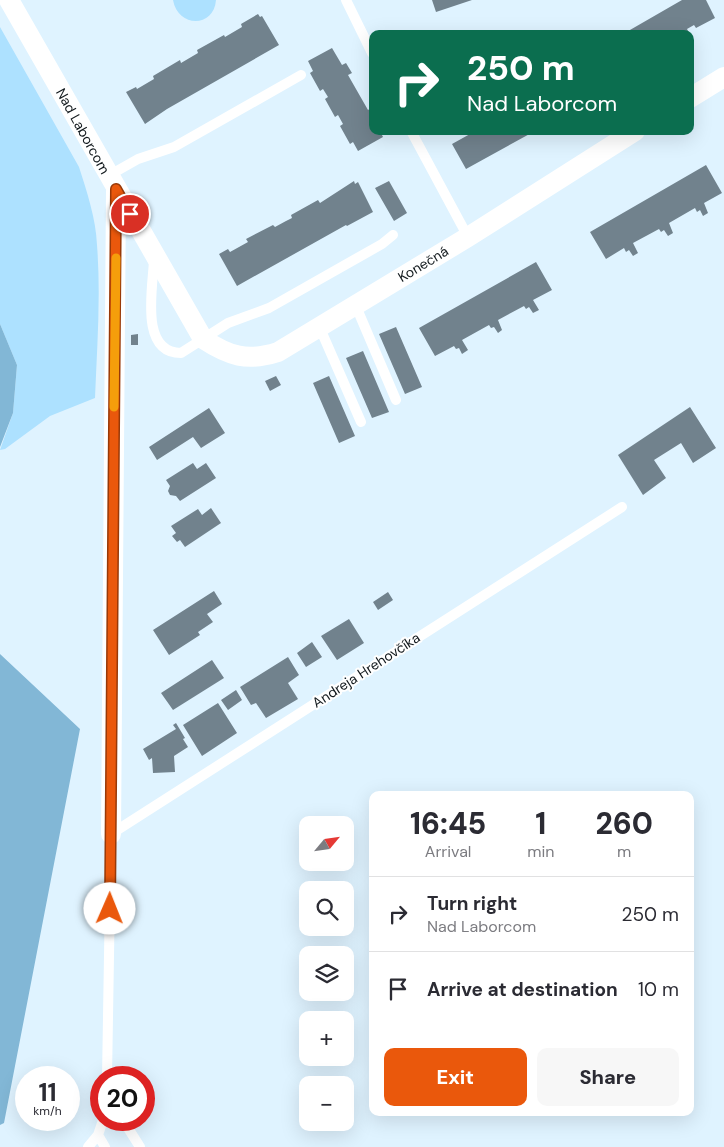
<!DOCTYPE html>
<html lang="en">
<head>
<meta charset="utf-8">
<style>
	:root { --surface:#fff; --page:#f7f7f7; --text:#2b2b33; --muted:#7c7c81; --line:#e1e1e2; --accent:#ea580c }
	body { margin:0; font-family:"DM Sans",sans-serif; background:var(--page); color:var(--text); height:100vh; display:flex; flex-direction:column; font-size:19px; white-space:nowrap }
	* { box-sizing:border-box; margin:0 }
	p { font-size:16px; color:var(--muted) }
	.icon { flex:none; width:28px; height:28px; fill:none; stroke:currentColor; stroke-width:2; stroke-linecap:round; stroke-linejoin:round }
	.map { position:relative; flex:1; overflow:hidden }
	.side { position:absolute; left:369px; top:791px; width:325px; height:325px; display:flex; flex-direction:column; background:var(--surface); border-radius:10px; box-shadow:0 5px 20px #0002 }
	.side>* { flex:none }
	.guide { position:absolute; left:369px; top:30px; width:325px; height:105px; border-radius:10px; box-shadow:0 5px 20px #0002; background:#0b6e4f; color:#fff; overflow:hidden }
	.needle { width:32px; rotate:61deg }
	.controls { position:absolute; left:299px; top:816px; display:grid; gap:10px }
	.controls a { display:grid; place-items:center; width:55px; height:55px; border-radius:10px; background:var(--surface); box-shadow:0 5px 20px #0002; font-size:25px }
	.speed { position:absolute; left:15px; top:1066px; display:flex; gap:10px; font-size:25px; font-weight:700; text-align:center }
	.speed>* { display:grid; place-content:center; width:65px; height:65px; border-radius:50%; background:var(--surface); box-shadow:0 5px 20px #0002; line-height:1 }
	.speed small { font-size:12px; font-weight:400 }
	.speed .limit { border:8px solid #d22; background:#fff; color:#111 }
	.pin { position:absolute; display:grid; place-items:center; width:42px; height:42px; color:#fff; margin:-21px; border:2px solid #fff; border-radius:50%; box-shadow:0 1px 5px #0007 }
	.me { position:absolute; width:55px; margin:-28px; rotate:1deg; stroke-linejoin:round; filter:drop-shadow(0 0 4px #0008) }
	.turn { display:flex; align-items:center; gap:18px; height:105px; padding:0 15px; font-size:22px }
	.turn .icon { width:65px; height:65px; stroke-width:2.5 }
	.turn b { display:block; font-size:35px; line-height:42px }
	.eta { display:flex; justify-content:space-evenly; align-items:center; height:85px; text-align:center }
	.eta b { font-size:30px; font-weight:800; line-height:35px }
	.button { display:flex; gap:10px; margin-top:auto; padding:10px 15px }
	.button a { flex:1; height:58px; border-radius:10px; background:var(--accent); color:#fff; font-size:20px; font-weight:800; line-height:58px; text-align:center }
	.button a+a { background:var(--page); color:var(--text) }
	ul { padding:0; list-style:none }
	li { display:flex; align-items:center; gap:15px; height:75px; padding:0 15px; border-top:1px solid var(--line) }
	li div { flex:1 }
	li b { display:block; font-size:19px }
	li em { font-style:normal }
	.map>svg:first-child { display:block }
	.green { fill:#ade1ff }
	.forest { fill:#82b7d6 }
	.building { fill:#71828d }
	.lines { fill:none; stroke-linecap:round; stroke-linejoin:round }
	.lane { stroke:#fff; stroke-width:10 }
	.street { stroke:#fff; stroke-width:20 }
	.route-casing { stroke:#983908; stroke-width:12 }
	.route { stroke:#ea580c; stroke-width:9 }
	.slow { stroke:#f59e0b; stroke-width:9 }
	.labels { text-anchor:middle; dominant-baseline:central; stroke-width:4; stroke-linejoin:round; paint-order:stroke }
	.street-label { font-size:14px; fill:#11181c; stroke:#fff }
</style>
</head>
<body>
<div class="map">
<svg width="724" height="1147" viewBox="0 0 724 1147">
	<rect width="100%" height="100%" fill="#dff3ff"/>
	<path class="green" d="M173,0H216C214,28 178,28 173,0Z
		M0,27L79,167C87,192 96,219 97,245C101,296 97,347 95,398L50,416L5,449L0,450L13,413L17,365L0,324Z"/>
	<path class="forest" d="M0,324L17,365L13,413L0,447Z
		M0,654L80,729L4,1123L0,1125Z"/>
	<path class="building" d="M432,0H472L436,12Z
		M682,0H706L715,18L696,28L694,25L687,29L689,33L687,34H623Z
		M258,14L260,17L262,16L279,45L167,109L145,124L126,92L136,87L137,89L154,79L153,76L180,60L181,63L198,53L197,50L224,35L225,37L242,27L241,24Z
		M332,48L342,65L346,63L352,73L348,75L368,110L371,108L372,110V131H380L383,137L358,151L353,142L350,144L340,126L343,124L338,115L335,117L325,99L328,97L323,89L320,91L310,73L313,71L308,61Z
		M469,131H535L466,169L452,144L470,134Z
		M706,165L722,193L704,203L708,213L703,216L700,210L697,212L695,208L669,223L673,233L668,236L664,230L661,232L659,229L633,243L638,253L633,256L629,250L626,252L624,248L606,259L590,232Z
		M354,181L355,184L358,182L373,212L347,226L346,225L237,286L219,254L228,249L230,252L248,242L246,239L273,225L275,227L286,221L292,218L291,215L318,200L320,203Z
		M389,181L407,213L394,221L375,188Z
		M536,262L552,290L533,300L539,310L533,313L529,307L526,309L524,306L498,320L502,330L498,333L494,327L491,328L489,325L462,340L468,350L462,354L459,348L456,349L454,346L435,356L419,328Z
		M396,327L422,387L405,394L379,334Z
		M138,334V345H131V335Z
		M363,351L389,412L372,418L346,358Z
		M276,376L281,385L270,391L265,381Z
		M329,376L355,436L339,443L313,383Z
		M690,407L716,448L693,463L681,443L654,460L666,478L643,495L618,455Z
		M209,408L225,433L201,448L193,437L157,460L149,447Z
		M193,463L197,469L206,463L216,478L180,501L176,496L170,495L168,491L170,486L166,480Z
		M211,508L221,523L185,547L180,540L177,542L172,536L176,533L171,526L198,509L202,515Z
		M214,591L222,604L207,614L213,622L198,632L200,635L169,655L153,630Z
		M388,592L393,600L378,610L373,602Z
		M349,619L364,643L337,660L321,636Z
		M312,642L322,657L306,667L297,653Z
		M288,657L299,675L288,683L298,699L266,718L256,703L251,705L240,687Z
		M212,660L224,678L173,710L161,693Z
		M236,690L242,700L228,710L221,700Z
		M218,703L237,733L202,756L183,725Z
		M176,723L185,738L183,739L188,747L174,756L175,772L153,773L152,758L149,760L143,749L176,729L173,725Z"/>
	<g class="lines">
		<path class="lane" d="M346,0L372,53
			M411,131L468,237
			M108,176L138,159L174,147L301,75
			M154,260C153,287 139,353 181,353L228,323L269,308L382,244L393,235
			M355,304L396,400
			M319,326L361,422
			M107,1078L111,834L622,507
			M123,1120L140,1147
			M98,1135L105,1147
			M88,1147L98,1135L103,1120"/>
		<path class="street" d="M9,0L203,339C229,356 247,362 278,352L468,237L635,131
			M690,98L724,77
			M111,834L116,191"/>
	</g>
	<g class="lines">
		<g class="route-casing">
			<path id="route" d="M110,909L116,189L130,214"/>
		</g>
		<use href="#route" class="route"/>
		<path class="slow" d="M114,407L116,258"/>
	</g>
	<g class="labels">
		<g class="street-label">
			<text transform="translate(83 131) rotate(61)">Nad Laborcom</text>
			<text transform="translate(423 264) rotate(-31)">Konečná</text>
			<text transform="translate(366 670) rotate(-33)">Andreja Hrehovčíka</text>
		</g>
	</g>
</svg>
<div class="controls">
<a><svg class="needle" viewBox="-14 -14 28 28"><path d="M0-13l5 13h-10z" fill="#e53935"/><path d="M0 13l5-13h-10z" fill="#7c7c81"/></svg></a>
<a><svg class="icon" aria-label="search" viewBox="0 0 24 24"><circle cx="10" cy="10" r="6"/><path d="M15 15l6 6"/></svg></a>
<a><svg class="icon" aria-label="layers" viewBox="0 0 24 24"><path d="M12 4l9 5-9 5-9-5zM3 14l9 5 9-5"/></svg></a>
<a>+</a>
<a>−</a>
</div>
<div class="speed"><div>11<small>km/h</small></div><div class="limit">20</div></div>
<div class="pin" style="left:130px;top:214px;background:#d93025"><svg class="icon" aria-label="arrive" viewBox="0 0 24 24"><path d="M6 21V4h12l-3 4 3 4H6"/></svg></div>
<svg class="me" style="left:110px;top:909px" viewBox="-20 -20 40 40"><circle r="19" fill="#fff"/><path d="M0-13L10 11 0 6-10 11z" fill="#ea580c"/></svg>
<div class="guide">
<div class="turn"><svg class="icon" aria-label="right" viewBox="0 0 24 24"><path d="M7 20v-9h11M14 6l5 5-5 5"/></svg><div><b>250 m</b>Nad Laborcom</div></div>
</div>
<section class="side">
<div class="eta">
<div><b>16:45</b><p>Arrival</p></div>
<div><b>1</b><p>min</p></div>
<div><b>260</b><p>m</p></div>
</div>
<ul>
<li><svg class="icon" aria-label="right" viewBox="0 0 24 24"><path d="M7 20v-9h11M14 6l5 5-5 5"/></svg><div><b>Turn right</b><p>Nad Laborcom</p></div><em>250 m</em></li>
<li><svg class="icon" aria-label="arrive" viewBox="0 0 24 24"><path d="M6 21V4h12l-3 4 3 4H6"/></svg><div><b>Arrive at destination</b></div><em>10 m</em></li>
</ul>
<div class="button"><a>Exit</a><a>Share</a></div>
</section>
</div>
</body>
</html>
